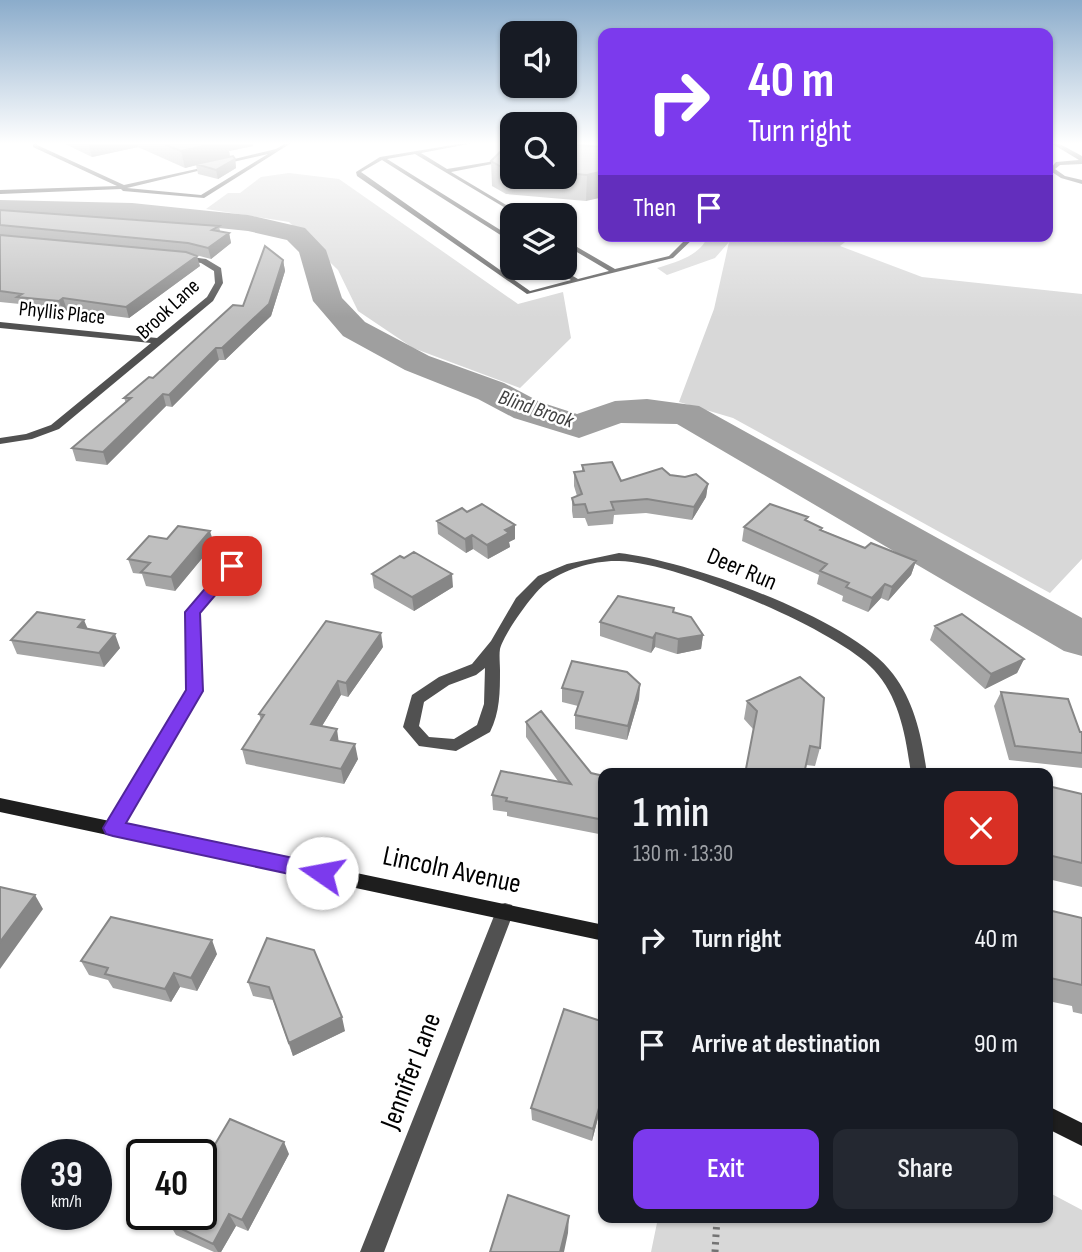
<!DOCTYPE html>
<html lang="en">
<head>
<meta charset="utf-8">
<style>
	:root { --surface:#171b24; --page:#242831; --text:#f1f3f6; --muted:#9ea1a6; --accent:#7c3aed }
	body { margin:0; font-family:"Sofia Sans Condensed",sans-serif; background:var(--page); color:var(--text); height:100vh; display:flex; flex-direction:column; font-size:26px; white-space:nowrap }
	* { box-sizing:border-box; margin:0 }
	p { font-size:23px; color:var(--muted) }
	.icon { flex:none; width:38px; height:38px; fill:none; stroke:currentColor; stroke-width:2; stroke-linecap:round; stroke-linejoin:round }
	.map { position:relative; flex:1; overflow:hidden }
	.details { position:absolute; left:598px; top:768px; width:455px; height:455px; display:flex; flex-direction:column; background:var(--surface); border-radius:14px; box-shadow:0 2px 5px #0004 }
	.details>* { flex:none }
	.hud { position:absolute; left:598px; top:28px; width:455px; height:214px; border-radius:14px; box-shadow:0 2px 5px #0004; background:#7c3aed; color:#fff; overflow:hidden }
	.fabs { position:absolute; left:500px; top:21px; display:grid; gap:14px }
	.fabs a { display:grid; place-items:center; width:77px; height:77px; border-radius:14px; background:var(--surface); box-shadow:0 2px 5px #0004; font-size:35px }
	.speed { position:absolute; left:21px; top:1139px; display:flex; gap:14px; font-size:35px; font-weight:700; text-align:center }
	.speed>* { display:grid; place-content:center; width:91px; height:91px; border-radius:50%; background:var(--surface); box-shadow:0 2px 5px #0004; line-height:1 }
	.speed small { font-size:18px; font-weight:400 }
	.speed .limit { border:4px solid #111; border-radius:10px; background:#fff; color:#111 }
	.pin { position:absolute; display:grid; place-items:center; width:60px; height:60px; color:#fff; margin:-30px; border-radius:14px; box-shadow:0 4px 10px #0006 }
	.me { position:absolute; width:77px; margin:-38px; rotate:282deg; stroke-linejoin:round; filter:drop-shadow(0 0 5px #0008) }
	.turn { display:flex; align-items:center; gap:24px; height:147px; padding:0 35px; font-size:32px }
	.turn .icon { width:91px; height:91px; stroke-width:2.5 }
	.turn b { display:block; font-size:49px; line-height:60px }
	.then { display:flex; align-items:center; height:66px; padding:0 35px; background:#0003; gap:14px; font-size:26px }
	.round { display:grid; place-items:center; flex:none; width:74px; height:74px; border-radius:14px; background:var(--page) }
	.overview { display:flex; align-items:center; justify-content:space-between; height:119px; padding:0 35px }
	h1 { font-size:42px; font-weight:600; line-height:52px }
	.action { display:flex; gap:14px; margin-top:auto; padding:14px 35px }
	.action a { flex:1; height:80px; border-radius:14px; background:var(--accent); color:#fff; font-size:28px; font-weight:600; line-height:80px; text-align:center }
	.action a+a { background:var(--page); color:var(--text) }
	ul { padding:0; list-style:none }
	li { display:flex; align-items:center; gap:21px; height:105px; padding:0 35px }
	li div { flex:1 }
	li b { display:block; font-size:26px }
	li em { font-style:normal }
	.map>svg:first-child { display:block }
	.green { fill:#d8d8d8 }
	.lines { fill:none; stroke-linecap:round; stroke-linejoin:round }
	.river { fill:#9f9f9f; fill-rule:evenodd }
	.path { stroke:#737373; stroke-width:7; stroke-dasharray:2.5 5; stroke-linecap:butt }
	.lane { fill:#515151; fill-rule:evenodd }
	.street { fill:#515151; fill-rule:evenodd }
	.secondary { fill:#1e1e1e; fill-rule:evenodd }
	.wall { fill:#a5a5a5 }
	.shaded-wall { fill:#868686 }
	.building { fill:#c0c0c0; stroke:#868686; stroke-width:2 }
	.route { fill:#7c3aed; stroke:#51269a; stroke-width:2 }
	.labels { text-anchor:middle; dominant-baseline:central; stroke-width:5; stroke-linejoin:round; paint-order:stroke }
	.far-street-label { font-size:21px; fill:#000; stroke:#fff }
	.far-water-label { font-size:21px; font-style:italic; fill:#404040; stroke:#fff }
	.street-label { font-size:24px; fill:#000; stroke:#fff }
	.near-street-label { font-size:28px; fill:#000; stroke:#fff }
</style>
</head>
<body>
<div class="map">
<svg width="1082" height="1252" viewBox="0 0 1082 1252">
	<rect width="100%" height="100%" fill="#fff"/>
	<path class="green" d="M289,173L339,179L518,304L563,292L571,338L520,388L413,348L358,311L338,270L289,222L206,209L228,193H240L261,177Z
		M708,236H831L845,242L840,246L922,277L1082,294V559L1050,593L733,418L679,402L714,309L729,242L715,258L667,275L657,268C676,262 700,256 708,236Z
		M1048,1192L1082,1210V1252H651L658,1218H1048Z"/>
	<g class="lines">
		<path class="river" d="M0,200L132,203L248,215L305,228L326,250L342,298L365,322L429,356L504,383L540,402L577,414L615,401L647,399L699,406L1082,618V656L1064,651L677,424L621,423L579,438L514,418L478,399L405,370L343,336L313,301L299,252L287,240L248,231L132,219L0,216Z"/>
		<path class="path" d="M715,1252L717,1218"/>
		<path class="lane" d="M33,143H37V145L124,185L210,166V168L127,188L201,195L268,154L224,164L222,162L276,149L286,143H291L204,198L123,191L121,189L0,194V190L117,186L33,147Z
			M465,143H474L421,153L447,169L513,158V160L451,172L523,215H517L415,154L387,159L513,238V243L382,160L361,172L530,291L571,280L552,268H559L578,279L609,271L565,245V240L615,269L669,256L689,236H696L673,258L527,294L357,176L356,172L380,157Z
			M232,564L237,567L235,569L198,613L201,691L117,832L112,833L107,832L106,828L107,824L189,691L188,612L229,565Z"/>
		<path class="street" d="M1051,143H1058L1082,156V164L1060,165L1055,169L1065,176L1082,180V184L1061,178L1049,170L1056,162L1079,160Z
			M176,255L206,259L221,268L223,283L213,301L59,429L32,439L0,444V438L26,434L51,425L151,343L0,328V322L157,338L207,297L215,283L214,271L201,263L176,259Z
			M619,553C686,560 853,619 893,674C915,703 922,738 927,774H911C906,738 900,698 874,670C836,629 676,562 619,561C596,560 563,569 545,584C532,594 504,634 500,649C499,655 500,664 500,670C500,692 500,712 490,732L456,751L419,746L403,727L412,695L439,677L472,664L491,641L516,598L538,576L567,564ZM485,668L484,704L477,725L454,739L429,737L419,726L424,702L449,685L476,675Z
			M505,903L512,905L514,911L384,1252H360L496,911L498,905Z"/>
		<path class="secondary" d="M0,798L604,925V941L0,812Z
			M1048,1106L1082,1123V1146L1048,1129Z"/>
	</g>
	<path class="wall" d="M63,143H253V146L229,151L230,156L235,159L236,168L218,179L198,174L196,165L185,168L138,147L92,157Z
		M513,144V177H565V144L604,147L586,201L506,194L492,186L491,161Z
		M0,210L219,226L220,231L229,233L231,243L211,259L192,254L200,266L129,318L67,310L63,313L21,309L20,304L0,302Z
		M283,260L285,271L271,316L225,360H219L172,407L166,406L107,465L76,461L72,448L126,403L124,398L153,378L243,306Z
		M582,465L621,481L670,475L708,484L706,497L692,520L646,513L614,515L613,524L588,526L585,518H573L572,511V498L577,496L574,486V472H582Z
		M437,521L515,539L509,542L510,547L488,559L473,549L466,553L438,534Z
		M807,521L822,528V530L865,548L916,561L911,575L888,601L881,598L868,612L842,601L843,596L817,584L819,575L742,541L744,527Z
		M214,544L175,591L146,586L142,574L133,573L128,559Z
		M372,574L453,587L414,611L374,588Z
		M674,608V612L703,635L701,649L677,654L655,647L651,653L600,636V622Z
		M935,626L1024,659L1017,673L985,689L930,640Z
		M88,629L120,648L104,667L17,654L11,640Z
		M383,647L348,697L341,695L322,726L358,759L344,784L246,764L242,749L261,720L259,714Z
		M640,684L639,699L627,740L575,729V715L578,706L562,702V688Z
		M1001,692L1080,732H1082V768L1009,760L994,706Z
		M747,701L820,748L815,766L806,765L753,729L744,719Z
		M526,722L591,773L604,776V835L507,816V812L493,810L492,795L558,781L526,737Z
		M1048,786L1082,794V887L1048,879Z
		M1048,910L1082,918V1014L1073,1012L1072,1006L1048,1001Z
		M267,938L345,1031L293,1056L273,1000L253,996L248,982Z
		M217,954L197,991L180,987L171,1002L113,988L108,980L89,975L81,961Z
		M604,1022V1115L599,1114L592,1141L532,1120L531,1108Z
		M289,1154L248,1231L236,1226L221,1252H214L176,1235L169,1223Z"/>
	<path class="shaded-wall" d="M88,143H137L138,147L92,157Z
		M217,143H253V146L229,151L230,157L185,168L181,151Z
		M235,159L236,168L218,179L216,170Z
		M604,171V197L586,201L587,175Z
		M229,233L231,243L211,259L208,248Z
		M197,256L200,266L129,318L126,307Z
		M283,260L285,271L271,316L225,360L222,348Z
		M63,298L67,310L63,313L59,301Z
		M216,348L219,360L172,407L169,395Z
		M163,394L166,406L107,465L103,452Z
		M708,484L706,497L692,520L694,507Z
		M515,525V539L509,542L510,547L488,559L487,545L505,530Z
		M210,531L214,544L175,591L171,577Z
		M472,535L473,549L466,553L465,539Z
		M916,561L911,575L888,601L892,587Z
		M452,574L453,587L414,611L412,597Z
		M885,584L881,598L868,612L872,598Z
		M84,620L90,634L78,627Z
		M381,633L383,647L348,697L346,683Z
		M656,633L655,647L651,653L653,638Z
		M115,634L120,648L104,667L99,653Z
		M703,635L701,649L677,654L678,639Z
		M1024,659L1017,673L985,689L991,674Z
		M338,681L341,695L314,739L311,724Z
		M640,684L639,699L627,740L628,726Z
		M337,729L339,744L331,740Z
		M355,744L358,759L344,784L341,769Z
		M35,895L43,909L0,969V942Z
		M212,940L217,954L197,991L191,978Z
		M174,973L180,987L171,1002L165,989Z
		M342,1017L345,1031L293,1056L289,1043Z
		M601,1101L599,1114L592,1141L593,1129Z
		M284,1142L289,1154L248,1231L242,1220Z
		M229,1214L236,1226L221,1252H218L213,1244Z
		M569,1216L568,1233L564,1252H560Z"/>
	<path class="building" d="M162,143H217L181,151Z
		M513,144V169H505L491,161L507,145Z
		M565,144L604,147V171L587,175L565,173Z
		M233,156L235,159L216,170L196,164Z
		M0,210L219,226L212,230L229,233L208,248L188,243L0,225Z
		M0,235L186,252L197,256L126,307L63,298L59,301L17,297L22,294L0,291Z
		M265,246L283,260L269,304L222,348H216L169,395L163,394L103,452L72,448L131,398H124L149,377L153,378L233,305L243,306Z
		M612,462L621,481L662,468L670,475L685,477L696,474L708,484L694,507L647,499L611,502L614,510L588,513L585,504L574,505L572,498L582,494L574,472L584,471L582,465Z
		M482,504L515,525L505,530L509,533L487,545L472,535L465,539L437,521L462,508L467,512Z
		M770,504L808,517L805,520L822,528L820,530L865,548L871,543L916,561L892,587L885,584L872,598L846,587L849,583L820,571L827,564L744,527Z
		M178,526L210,531L171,577L141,572L150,563L128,559L149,536L167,539Z
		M414,552L452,574L412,597L372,574L400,556L404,558Z
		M618,596L674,608L673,612L691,617L703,635L678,639L656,633L653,638L600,622Z
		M37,612L84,620L78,627L115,634L99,653L11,640Z
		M962,614L1024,659L991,674L935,626Z
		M326,621L381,633L346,683L338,681L311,724L337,729L331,740L355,744L341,769L242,749L264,715L259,714Z
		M572,661L627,672L640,684L628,726L575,715L583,692L562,688Z
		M800,677L824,698L820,748L810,746L804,774H745L757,711L747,701Z
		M1001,692L1068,699L1080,732H1082V753L1015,746Z
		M541,711L591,773L604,776V794L603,799H604V820L506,801L507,798L492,795L501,771L571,784L526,722Z
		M1048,786L1082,794V863L1048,855Z
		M0,887L35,895L0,942Z
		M1048,910L1082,918V985L1050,978L1048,964Z
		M111,917L212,940L191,978L174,973L165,989L105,974L108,968L81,961Z
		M267,938L314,950L342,1017L289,1043L269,987L248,982Z
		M564,1009L604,1022V1102L601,1101L593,1129L531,1108Z
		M230,1119L284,1142L242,1220L229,1214L213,1244L169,1223L174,1214H201V1168Z
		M508,1195L569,1216L560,1252H490Z"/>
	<linearGradient id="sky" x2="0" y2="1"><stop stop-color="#8baccb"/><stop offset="0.45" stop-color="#fff"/><stop offset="1" stop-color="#fff" stop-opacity="0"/></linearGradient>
	<rect width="1082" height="318" fill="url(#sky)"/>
	<path class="route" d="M232,562L240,566L200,613L203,691L126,823L322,864L329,866L332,873L329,879L322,881L113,836L106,834L103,828L186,690L185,612L227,563Z"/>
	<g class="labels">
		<g class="far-street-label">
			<text transform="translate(168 309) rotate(-43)">Brook Lane</text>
			<text transform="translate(62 313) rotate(6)">Phyllis Place</text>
		</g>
		<g class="far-water-label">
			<text transform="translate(536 409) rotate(19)">Blind Brook</text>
		</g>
		<g class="street-label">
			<text transform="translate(742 569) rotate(23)">Deer Run</text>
		</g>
		<g class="near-street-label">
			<text transform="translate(452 870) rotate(12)">Lincoln Avenue</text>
			<text transform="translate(411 1071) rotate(-69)">Jennifer Lane</text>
		</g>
	</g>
</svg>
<div class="fabs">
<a><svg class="icon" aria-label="sound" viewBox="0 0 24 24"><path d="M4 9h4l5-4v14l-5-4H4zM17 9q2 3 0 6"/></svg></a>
<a><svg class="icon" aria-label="search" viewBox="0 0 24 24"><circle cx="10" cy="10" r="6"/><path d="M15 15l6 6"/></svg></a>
<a><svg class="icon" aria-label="layers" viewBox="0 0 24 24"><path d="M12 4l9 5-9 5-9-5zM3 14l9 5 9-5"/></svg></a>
</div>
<div class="speed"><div>39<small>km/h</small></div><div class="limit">40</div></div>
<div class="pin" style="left:232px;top:566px;background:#d93025"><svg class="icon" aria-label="arrive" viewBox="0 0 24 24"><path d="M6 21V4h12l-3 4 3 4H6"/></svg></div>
<svg class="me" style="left:322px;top:873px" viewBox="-20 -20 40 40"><circle r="19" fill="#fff"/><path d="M0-13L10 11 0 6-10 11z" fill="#7c3aed"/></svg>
<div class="hud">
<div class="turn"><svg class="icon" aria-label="right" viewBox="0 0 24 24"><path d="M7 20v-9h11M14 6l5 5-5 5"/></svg><div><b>40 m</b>Turn right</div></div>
<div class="then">Then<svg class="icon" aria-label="arrive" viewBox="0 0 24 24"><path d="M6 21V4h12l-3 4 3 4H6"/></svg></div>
</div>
<section class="details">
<div class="overview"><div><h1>1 min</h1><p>130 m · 13:30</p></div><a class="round" style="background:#d93025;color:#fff"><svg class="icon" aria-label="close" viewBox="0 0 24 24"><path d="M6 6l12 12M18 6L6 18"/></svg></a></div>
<ul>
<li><svg class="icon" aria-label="right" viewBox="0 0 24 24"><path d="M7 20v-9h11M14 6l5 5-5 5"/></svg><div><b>Turn right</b></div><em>40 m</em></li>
<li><svg class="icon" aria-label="arrive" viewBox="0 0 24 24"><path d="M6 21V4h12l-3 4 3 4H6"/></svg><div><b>Arrive at destination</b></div><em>90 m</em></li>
</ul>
<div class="action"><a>Exit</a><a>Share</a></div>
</section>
</div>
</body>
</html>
